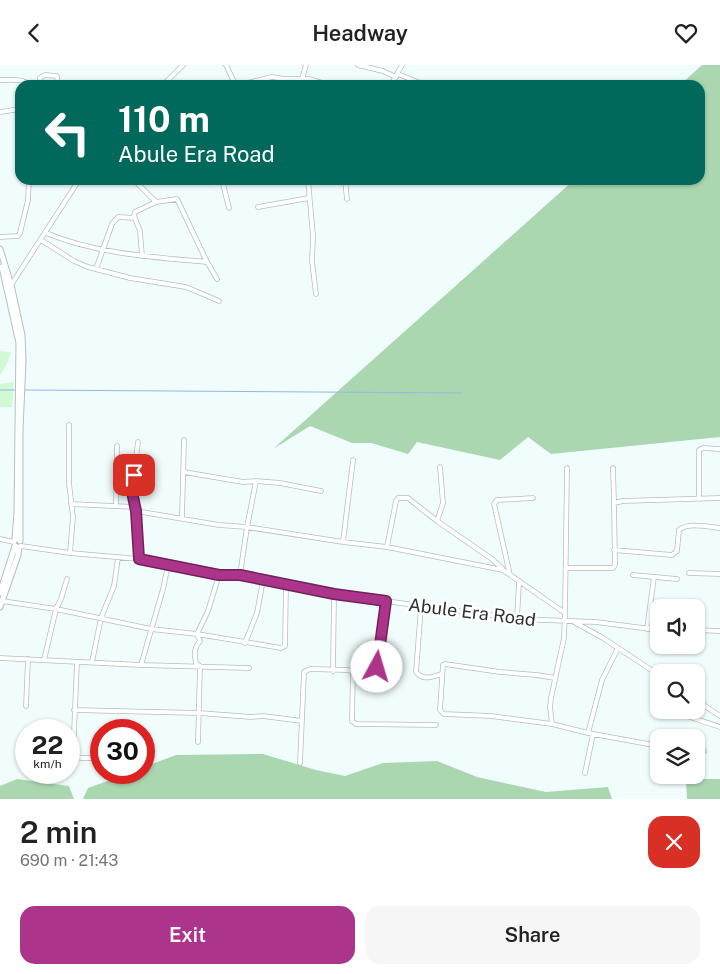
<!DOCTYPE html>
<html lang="en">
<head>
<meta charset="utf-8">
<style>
	:root { --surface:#fff; --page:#f6f6f6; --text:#222; --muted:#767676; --accent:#ac358b }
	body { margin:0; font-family:"Public Sans",sans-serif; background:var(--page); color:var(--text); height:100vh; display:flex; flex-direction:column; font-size:19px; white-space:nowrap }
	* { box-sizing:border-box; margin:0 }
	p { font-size:16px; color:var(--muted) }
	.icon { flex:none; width:28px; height:28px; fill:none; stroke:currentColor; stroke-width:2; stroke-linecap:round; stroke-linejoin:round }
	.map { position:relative; height:734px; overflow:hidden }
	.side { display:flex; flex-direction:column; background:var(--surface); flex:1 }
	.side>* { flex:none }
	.guide { position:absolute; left:15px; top:15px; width:690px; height:105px; border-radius:15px; box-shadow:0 1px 4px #0004; background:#00695c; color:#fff; overflow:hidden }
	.buttons { position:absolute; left:650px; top:534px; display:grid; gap:10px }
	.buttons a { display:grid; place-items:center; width:55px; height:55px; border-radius:10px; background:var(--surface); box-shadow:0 1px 4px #0004; font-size:25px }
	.speed { position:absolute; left:15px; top:654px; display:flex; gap:10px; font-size:25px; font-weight:700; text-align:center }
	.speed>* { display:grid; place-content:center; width:65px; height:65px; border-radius:50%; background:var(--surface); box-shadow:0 1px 4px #0004; line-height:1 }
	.speed small { font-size:12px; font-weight:400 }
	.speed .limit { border:8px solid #d22; background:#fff; color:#111 }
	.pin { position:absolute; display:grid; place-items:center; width:42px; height:42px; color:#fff; margin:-21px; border-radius:10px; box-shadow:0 2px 8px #0006 }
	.me { position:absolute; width:55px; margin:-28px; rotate:6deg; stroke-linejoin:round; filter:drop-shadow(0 0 4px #0008) }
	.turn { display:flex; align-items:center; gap:18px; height:105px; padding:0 20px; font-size:22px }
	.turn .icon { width:65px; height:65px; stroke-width:2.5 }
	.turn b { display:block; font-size:35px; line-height:42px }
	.round { display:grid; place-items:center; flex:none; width:52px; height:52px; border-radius:15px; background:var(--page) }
	.overview { display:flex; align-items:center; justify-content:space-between; height:85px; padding:0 20px }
	h1 { font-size:30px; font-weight:600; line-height:38px }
	.cta { display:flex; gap:10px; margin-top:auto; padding:10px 20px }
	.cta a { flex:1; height:58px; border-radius:15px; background:var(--accent); color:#fff; font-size:20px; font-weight:600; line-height:58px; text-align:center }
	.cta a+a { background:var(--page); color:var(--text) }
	header { display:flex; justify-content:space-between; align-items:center; height:65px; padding:0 20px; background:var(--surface); font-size:22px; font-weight:600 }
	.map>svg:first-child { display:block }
	.green { fill:#d1f9d5 }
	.forest { fill:#abd7b0 }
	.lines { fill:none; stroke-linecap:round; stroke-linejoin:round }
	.stream { stroke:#97b5e1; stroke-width:1 }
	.minor-casing { stroke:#b4bfc0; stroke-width:5.5 }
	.major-casing { stroke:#b4bfc0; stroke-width:7 }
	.minor { stroke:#fff; stroke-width:4 }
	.major { stroke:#fff; stroke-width:5 }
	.route-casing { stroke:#70225a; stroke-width:12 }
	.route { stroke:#ac358b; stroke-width:9 }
	.labels { text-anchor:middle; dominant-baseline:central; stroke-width:5; stroke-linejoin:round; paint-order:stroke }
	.street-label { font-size:18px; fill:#2c3030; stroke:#fff }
</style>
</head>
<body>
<header><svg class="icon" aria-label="back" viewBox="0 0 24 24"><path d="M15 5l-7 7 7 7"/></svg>Headway<svg class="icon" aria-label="heart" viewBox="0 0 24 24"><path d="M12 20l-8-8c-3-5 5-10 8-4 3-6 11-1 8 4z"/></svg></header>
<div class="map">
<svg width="720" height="734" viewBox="0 0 720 734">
	<rect width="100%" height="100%" fill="#f1fcfd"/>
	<path class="green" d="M0,286L11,287L8,296L0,311Z
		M14,317L12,342H0V319Z"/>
	<path class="forest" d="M702,0H720V372L551,389L528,372L500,395L417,377L408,389L371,378H352L310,361L273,384L574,115H700V20H680Z
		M263,689L316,705L345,711L383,698L437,696L477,712L546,727L608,722L612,734H83L88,723L130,708H144V702L176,690Z
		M17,714L69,721L74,734H0V721Z
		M686,714H720V734H687Z"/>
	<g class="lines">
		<path class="stream" d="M0,325H17
			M23,325L462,328"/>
		<g class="minor-casing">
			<path id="minor" d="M226,0L235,19L239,20L272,12L284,14H309L329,20
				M358,0L383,6L396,12
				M398,9L425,20
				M302,14L306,0
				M0,15C9,15 23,13 30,20
				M39,20L40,13L45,10L57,11L58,20
				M163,20L183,0
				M391,20L402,0
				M0,47L20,44
				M134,115L156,137
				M222,115L229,143
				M308,115L313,171L312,196L316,229
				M345,115L347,134
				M258,142L309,133
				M46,168C97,189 152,192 207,197
				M0,172L18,171L20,168L28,135L29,115
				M41,175L74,196L88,202L130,213L186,222L219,236
				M142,191L140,166L134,151L135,147L156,137L177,134L207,197L217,214
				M96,204L112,159L118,152L135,153
				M11,220L79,115
				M69,360V418L73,452L70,488
				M138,377L132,427L136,446L139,494
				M613,403L614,438
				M184,407L243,417L256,416L280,418L321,426
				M699,433V385L703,383L720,384
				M71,439L134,442
				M116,440L117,381
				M136,446L219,460L247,462L343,477L387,482L503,505L565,548L564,573L551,633L550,642L552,659
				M182,452L184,375
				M437,456L443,438L440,402
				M0,474L14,477
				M343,477L353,395
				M21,481L70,488L139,494L219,510H240L334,529L517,554L596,557L659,565
				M387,482L396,436L398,433H408L437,456L492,494L502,503
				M614,485L672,490L677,486L679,465C688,457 708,462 720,463
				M566,503H613L615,500L614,438L623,436L720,433
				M689,508L720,509
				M240,510L247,462L256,416
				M510,510L494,439L497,435L533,433
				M633,510L677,514
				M2,536L56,544L151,564L197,569L281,583L285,581L286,519
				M421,542L416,607C423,616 433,612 442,609
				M565,548L567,403
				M517,554L519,517
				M574,557L603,573L659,610
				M647,564L654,512
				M696,565L720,566
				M245,578L257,548L263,515
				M0,593L141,600L249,603
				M44,595L56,544L61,534L67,514
				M77,597L73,691L82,693H101
				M92,597L101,553L114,521L118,493
				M141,600L163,524L168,500
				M333,606L334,529
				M353,606L352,656L356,659L436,660
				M555,613L537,610L500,607L445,599L443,600L440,645L444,649L491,651L552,659L588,668L659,681
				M659,622L653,634L654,640L659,641
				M696,635L720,651
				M26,641L28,594
				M74,645L199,648L251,652L263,651L302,656
				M669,645L720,662
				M588,668L602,615L618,583
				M198,677L200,601L196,598C194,589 194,583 200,576L197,569L208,546L219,510
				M696,686H704
				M300,698L304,607L310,604L346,605L371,609L376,606L386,537
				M585,708L593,669"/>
		</g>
		<g class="major-casing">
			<path id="major" d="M0,184L11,220L22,270L23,296L20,364V476
				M2,202L19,278L17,447L15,475
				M0,528L15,481
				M0,542L18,490L19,482"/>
		</g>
		<use href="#minor" class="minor"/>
		<use href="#major" class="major"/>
	</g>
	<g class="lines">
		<g class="route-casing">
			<path id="route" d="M134,410L132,427L136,446L139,494L219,510H240L334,529L386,536L377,602"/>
		</g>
		<use href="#route" class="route"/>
	</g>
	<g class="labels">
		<g class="street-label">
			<text transform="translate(472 547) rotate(7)">Abule Era Road</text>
		</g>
	</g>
</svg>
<div class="buttons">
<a><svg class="icon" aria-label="sound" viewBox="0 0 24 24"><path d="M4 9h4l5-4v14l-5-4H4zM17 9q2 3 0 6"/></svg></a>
<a><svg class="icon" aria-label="search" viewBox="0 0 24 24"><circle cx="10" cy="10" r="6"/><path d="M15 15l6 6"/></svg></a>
<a><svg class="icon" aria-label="layers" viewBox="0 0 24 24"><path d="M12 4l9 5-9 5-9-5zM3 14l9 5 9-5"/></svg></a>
</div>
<div class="speed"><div>22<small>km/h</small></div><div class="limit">30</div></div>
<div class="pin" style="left:134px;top:410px;background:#d93025"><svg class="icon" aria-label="arrive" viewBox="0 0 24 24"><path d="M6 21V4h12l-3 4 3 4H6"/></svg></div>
<svg class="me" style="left:377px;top:602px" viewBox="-20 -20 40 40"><circle r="19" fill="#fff"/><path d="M0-13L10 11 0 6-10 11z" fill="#ac358b"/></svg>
<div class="guide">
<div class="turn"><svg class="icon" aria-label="left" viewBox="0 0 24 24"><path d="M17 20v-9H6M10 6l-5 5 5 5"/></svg><div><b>110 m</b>Abule Era Road</div></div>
</div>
</div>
<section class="side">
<div class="overview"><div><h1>2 min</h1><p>690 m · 21:43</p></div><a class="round" style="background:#d93025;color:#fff"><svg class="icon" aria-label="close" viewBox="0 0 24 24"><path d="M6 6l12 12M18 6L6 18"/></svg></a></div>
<div class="cta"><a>Exit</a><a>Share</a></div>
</section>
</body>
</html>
